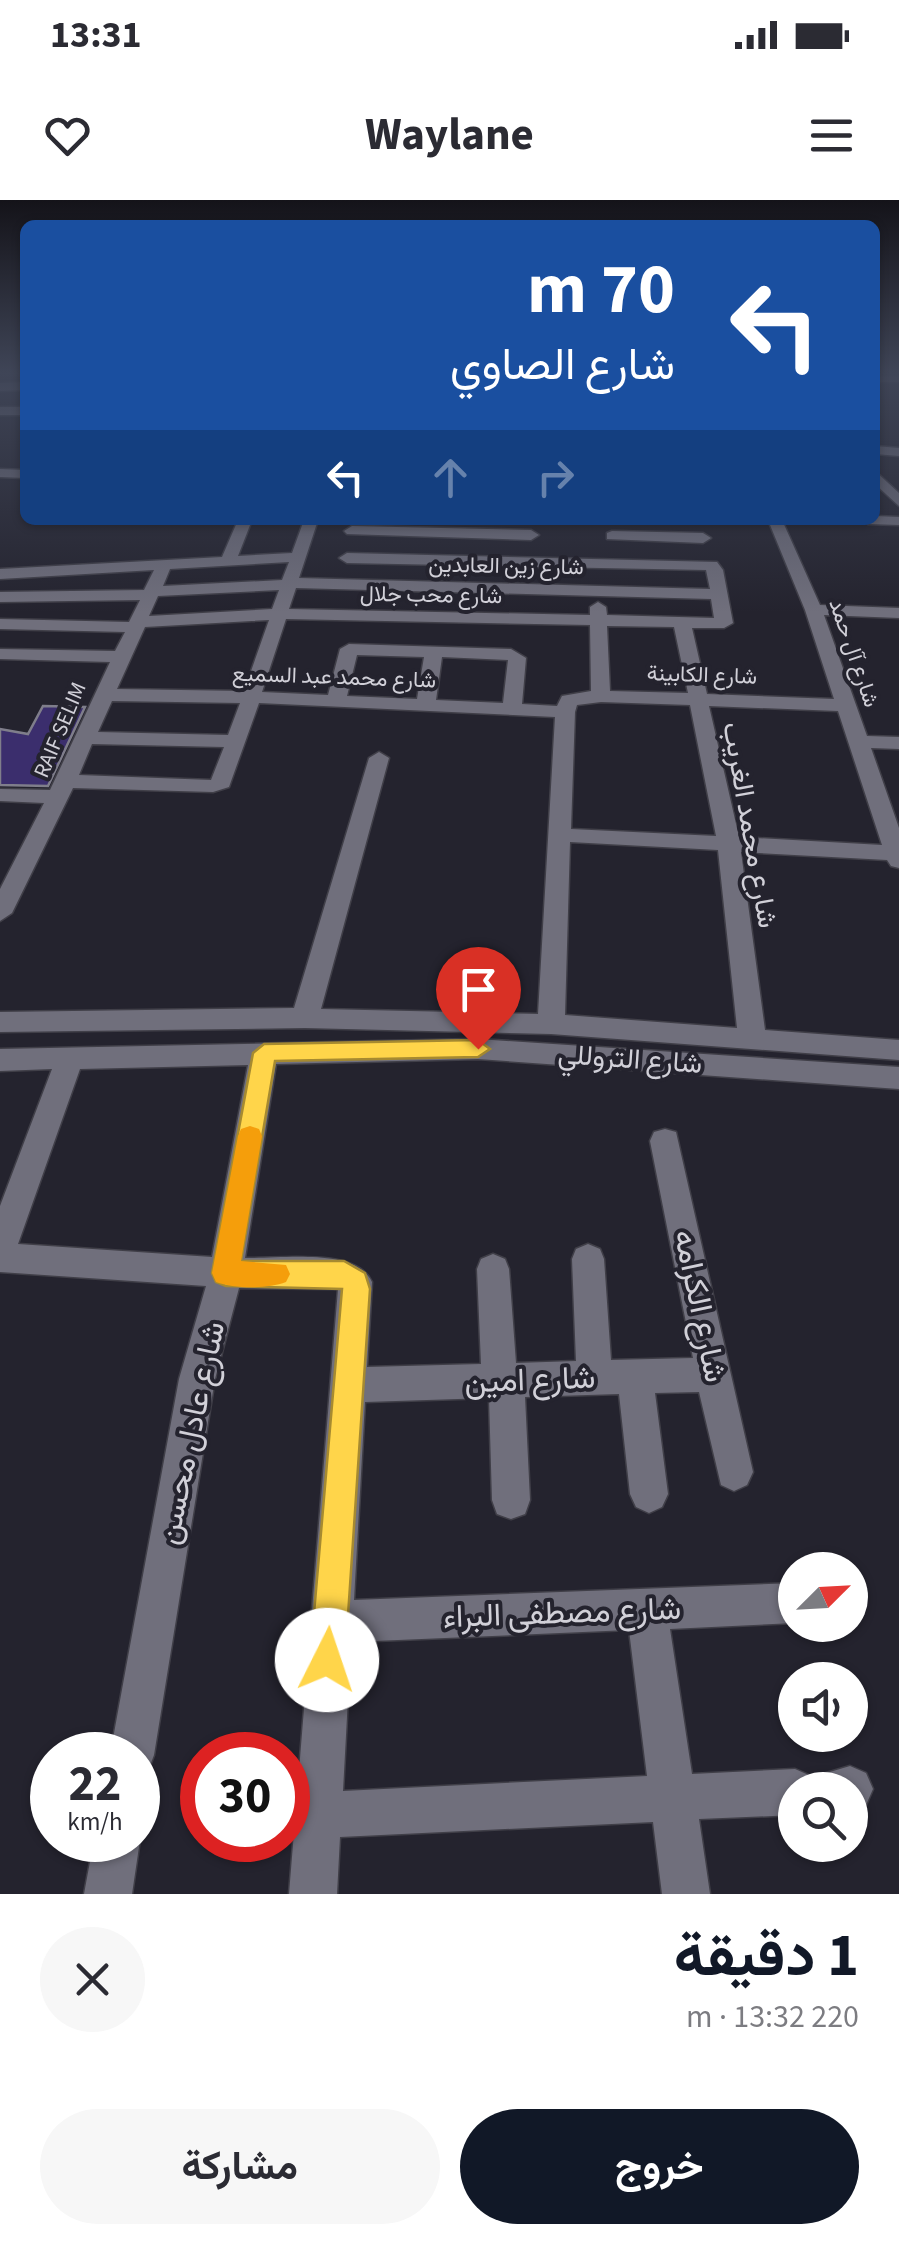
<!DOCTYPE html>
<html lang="ar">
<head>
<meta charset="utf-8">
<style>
	:root { --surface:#fff; --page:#f7f7f7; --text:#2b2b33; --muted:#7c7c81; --accent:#111827 }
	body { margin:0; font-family:"Source Sans 3",Vazirmatn,sans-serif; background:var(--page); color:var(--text); direction:rtl; height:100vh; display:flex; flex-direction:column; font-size:38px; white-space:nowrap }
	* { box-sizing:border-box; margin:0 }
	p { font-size:32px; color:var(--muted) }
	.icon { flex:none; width:55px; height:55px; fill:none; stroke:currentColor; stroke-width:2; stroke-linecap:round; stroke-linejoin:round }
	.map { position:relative; height:1694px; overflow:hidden; direction:ltr }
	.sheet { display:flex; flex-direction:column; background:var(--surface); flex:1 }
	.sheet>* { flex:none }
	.guide { position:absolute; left:20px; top:20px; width:860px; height:305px; border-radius:15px; box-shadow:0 2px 8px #0004; direction:rtl; background:#1a4fa0; color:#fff; overflow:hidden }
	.needle { width:65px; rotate:66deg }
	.fabs { position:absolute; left:778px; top:1352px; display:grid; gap:20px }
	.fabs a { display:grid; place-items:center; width:90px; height:90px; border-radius:50%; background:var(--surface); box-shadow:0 2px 8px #0004; font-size:50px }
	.speed { position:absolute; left:30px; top:1532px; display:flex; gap:20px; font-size:50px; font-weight:700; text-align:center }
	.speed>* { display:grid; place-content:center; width:130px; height:130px; border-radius:50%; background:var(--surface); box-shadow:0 2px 8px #0004; line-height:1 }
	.speed small { font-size:25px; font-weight:400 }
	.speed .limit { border:15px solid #d22; background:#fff; color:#111 }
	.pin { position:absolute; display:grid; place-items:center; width:85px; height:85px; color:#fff; margin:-102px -42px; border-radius:50% 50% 50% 0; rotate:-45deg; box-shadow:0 0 10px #0007 }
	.pin .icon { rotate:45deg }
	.me { position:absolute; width:110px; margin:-55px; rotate:4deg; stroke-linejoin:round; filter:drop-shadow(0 0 8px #0008) }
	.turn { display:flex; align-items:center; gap:35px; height:210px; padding:0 40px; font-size:45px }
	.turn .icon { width:130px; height:130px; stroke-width:2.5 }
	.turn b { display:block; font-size:70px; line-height:85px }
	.lanes { display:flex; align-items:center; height:95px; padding:0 40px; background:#0003; justify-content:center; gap:50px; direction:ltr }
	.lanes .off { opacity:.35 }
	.round { display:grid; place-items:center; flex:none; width:105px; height:105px; border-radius:52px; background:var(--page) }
	.overview { display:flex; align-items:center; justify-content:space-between; height:170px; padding:0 40px }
	h1 { font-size:60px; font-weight:700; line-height:75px; color:var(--accent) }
	.action { display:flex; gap:20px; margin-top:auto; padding:20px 40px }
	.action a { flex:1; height:115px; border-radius:60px; background:var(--accent); color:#fff; font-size:40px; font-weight:700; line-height:115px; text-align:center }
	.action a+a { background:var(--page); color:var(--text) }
	.status { display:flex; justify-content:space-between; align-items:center; height:70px; padding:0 50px; background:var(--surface); direction:ltr }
	.status svg { height:28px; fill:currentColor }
	header { display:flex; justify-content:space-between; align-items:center; height:130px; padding:0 40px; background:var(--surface); font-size:45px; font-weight:700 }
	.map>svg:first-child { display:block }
	.building { fill:#3b2e6d; stroke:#7f7e8b; stroke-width:2.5 }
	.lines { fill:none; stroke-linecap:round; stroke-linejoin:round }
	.minor-casing { stroke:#403f48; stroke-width:3 }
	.minor { fill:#706f7c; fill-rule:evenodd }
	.route { fill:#ffd54a; stroke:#a68a30; stroke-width:2.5 }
	.slow { fill:#f59e0b }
	.labels { text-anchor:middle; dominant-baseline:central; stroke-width:8; stroke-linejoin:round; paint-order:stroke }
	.far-street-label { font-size:22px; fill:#d1d0d8; stroke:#24232e }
	.street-label { font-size:28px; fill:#d1d0d8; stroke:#24232e }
	.near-street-label { font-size:32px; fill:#d1d0d8; stroke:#24232e }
</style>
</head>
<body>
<div class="status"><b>13:31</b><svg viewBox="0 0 49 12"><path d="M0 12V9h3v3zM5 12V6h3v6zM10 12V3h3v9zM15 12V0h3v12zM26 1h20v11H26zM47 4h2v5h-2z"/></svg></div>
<header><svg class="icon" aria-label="menu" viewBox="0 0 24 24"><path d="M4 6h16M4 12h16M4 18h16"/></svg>Waylane<svg class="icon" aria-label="heart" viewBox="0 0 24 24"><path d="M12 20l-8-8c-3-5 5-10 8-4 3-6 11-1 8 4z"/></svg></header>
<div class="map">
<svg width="899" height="1694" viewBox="0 0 899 1694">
	<rect width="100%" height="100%" fill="#24232e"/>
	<path class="building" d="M43,506L85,507L48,586L0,585V529L28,534Z"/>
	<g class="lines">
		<g class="minor-casing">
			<path id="minor" d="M875,176H899V182H875Z
				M25,182V190L0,191V183Z
				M0,207H25V215H0Z
				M875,246L899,248V256L875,254Z
				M0,269L25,270V278L0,277Z
				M875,271L899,293V306L875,284Z
				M875,316L899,317V325L868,324L861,320H875Z
				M238,320H252L238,356L292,353L304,320H318L299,378L710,389L706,370L347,363L339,358L347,353L717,362L723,370L733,423L724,428H692L707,494L834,499L805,410L768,320H782L820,405L899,408V418L824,415L867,536L899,537V549L871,548L899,628V668L891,666L887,660L741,652L765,830L899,840V860L551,834L305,828L0,832V812L294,808L369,558L379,552L389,558L321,809L538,814L555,517L259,503L229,587L213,592L73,588L12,713L0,721V689L44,603L0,601V589L50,590L110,462L0,459V449L115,451L125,432L0,429V419L129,422L140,400L0,402V392L144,390L154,370L0,379V369L222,357ZM289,362L282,380L163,386L170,369ZM296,388L711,399L714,418L607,415L606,407L598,402L590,407V415L289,409ZM279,390L272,409L149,416L158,396ZM286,419L590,425L591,491L562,496L557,506L522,504L526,458L511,449L349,444L340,449L328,495L262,492ZM269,420L244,491L117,489L145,427ZM607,426L674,427L688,493L610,491ZM357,455L424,457L417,499L347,496ZM442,457L508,460L503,503L436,500ZM112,501L240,503L228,535L98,532ZM601,502L690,505L716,636L571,629L575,512L577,505ZM709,506L838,511L882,645L739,637ZM92,544L224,547L211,580L79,575ZM570,642L718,650L737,828L565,815Z
				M352,326L531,330L539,335L531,340L347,334L344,331Z
				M612,331L703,333L711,338L703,343L607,339V333Z
				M478,839L899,867V889L478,859L276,864L245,1058C279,1059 356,1047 372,1082L367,1167L481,1164L477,1069L481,1059L493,1054L505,1059L509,1069L516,1163L576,1161L572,1059L576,1049L588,1044L600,1049L604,1059L611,1160L693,1158L650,941L654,932L665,929L676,932L753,1272L747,1285L734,1291L721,1285L699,1192L655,1193L668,1294L662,1307L649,1313L636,1307L630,1294L619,1194L525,1197L530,1300L525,1314L511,1319L497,1314L492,1300L489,1198L365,1202L354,1400L795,1383V1423L670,1429L692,1574L795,1569L811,1576L817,1589L823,1574L850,1566L866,1573L873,1589L866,1605L850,1612V1590H795V1615L699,1619L710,1694H662L653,1622L340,1637L337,1694H289L338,1089L239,1088L215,1179L154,1555L148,1571L138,1575V1555H110L179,1179L206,1086L0,1072V1006L52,869L0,871V849ZM248,865L212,1057L18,1044L80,869ZM629,1430L647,1576L343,1591L351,1442Z
				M138,1633L140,1640L132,1694H84L94,1640H138Z"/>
		</g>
		<use href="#minor" class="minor"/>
	</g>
	<linearGradient id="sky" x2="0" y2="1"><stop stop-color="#141319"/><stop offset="0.42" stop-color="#3f4557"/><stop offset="1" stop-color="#3f4557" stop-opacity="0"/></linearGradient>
	<rect width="899" height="412" fill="url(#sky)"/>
	<path class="route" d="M478,840L490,849L478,857L275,861L241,1061H344L365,1073L370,1089L345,1460L340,1473L327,1478L315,1473L310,1460L342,1089L226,1086L216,1082L212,1073L253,853L264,844Z"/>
	<path class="slow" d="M250,926L259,929L262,936L241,1061L286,1065L290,1074L286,1082C267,1089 235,1089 216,1082L212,1073L238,936L241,929Z"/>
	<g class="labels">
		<g class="far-street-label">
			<text transform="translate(506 366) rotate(1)">شارع زين العابدين</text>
			<text transform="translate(431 395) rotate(1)">شارع محب جلال</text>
			<text transform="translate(854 453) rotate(71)">شارع آل حمد</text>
			<text transform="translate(702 475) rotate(2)">شارع الكابينة</text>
			<text transform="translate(334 477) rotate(2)">شارع محمد عبد السميع</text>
			<text transform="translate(60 530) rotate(-67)">RAIF SELIM</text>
		</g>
		<g class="street-label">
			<text transform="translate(750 625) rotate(80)">شارع محمد الغريب</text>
			<text transform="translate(630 859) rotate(4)">شارع التروللي</text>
		</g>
		<g class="near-street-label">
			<text transform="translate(700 1106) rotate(78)">شارع الكرامه</text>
			<text transform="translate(530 1180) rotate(-2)">شارع امين</text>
			<text transform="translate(191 1233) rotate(-78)">شارع عادل محسن</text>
			<text transform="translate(562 1413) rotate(-2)">شارع مصطفى البراء</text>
		</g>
	</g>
</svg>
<div class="fabs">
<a><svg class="needle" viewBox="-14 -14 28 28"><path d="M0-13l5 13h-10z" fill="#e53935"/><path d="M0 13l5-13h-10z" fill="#7c7c81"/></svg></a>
<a><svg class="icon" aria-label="sound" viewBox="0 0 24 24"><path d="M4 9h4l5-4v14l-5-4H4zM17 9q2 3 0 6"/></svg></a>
<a><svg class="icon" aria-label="search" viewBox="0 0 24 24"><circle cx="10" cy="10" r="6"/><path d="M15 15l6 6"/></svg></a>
</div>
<div class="speed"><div>22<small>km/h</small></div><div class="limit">30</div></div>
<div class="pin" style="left:478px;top:849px;background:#d93025"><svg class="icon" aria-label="arrive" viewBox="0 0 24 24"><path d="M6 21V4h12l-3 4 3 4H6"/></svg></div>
<svg class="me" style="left:327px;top:1460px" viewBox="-20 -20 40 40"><circle r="19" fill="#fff"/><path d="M0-13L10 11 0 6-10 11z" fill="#ffd54a"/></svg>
<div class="guide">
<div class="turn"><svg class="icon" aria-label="left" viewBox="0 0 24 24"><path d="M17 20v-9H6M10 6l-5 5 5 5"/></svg><div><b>70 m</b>شارع الصاوي</div></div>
<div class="lanes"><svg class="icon" aria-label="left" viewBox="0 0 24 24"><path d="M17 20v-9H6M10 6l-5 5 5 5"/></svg><svg class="icon off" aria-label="ahead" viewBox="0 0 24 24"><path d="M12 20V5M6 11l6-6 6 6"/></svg><svg class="icon off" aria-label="right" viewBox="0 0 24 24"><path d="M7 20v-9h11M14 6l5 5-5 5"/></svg></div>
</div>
</div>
<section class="sheet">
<div class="overview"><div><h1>1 دقيقة</h1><p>220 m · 13:32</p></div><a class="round"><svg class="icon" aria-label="close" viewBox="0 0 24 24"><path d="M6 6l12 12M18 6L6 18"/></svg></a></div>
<div class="action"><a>خروج</a><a>مشاركة</a></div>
</section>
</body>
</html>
